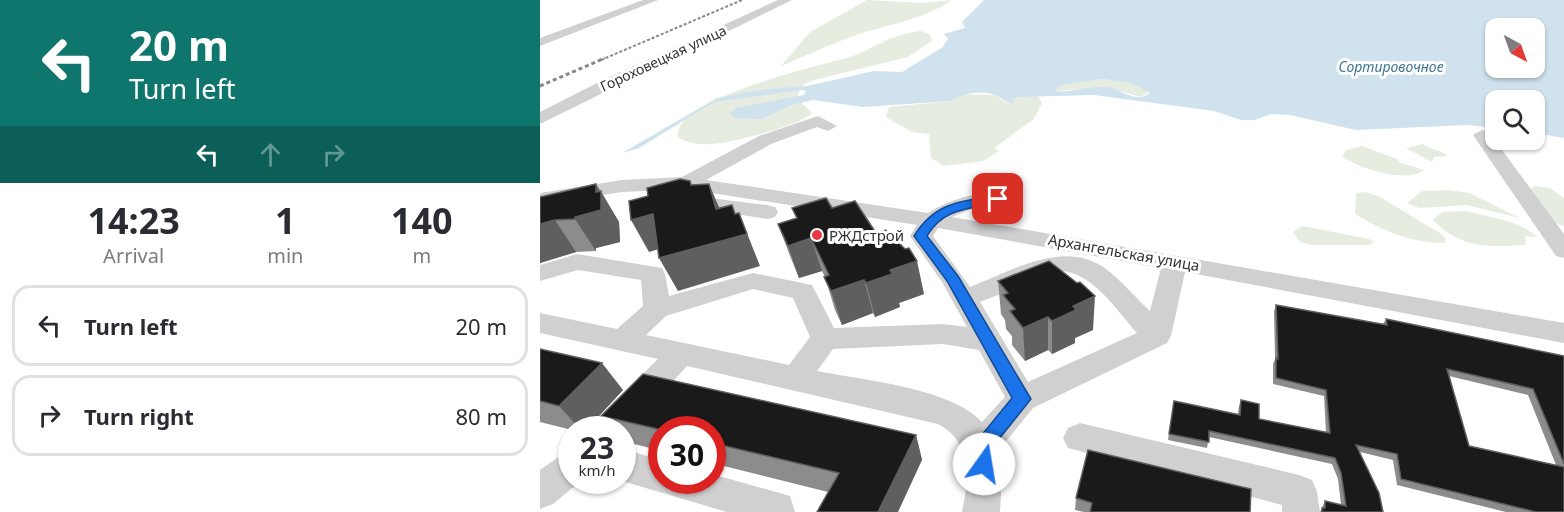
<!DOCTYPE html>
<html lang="en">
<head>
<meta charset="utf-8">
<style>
	:root { --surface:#fff; --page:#f7f7f7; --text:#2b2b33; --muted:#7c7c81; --line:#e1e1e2 }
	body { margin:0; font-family:"Noto Sans",sans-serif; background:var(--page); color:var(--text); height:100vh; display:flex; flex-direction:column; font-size:22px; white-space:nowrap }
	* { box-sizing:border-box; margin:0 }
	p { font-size:20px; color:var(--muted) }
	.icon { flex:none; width:33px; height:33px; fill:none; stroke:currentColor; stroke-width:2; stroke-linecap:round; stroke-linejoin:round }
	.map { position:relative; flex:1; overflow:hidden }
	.drawer { display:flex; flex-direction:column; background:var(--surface); width:540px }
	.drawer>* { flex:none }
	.hud { background:#0f766e; color:#fff; overflow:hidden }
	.needle { width:39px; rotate:139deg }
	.fabs { position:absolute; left:945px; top:18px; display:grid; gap:12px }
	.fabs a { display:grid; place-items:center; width:60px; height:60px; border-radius:12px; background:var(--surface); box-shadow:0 2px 4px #0004; font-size:30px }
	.speed { position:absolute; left:18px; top:416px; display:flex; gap:12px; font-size:30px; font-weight:700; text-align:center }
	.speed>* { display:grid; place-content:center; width:78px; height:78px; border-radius:50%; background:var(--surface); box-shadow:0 2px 4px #0004; line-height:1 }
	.speed small { font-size:15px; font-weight:400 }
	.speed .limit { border:9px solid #d22; background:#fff; color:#111 }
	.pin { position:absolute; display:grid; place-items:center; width:51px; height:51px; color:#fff; margin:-26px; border-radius:12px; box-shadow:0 3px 9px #0006 }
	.me { position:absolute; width:66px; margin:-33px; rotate:13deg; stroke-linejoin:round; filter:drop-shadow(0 0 4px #0008) }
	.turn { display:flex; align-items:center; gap:21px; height:126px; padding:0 30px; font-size:27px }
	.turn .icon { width:78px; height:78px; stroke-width:2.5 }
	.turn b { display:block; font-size:42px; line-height:51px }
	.lanes { display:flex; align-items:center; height:57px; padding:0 30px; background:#0003; justify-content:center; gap:30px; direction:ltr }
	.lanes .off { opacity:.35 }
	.eta { display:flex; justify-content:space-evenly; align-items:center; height:102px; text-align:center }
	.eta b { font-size:36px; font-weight:700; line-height:42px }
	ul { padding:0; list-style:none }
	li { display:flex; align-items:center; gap:18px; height:81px; margin:0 12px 9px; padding:0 18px; border:3px solid var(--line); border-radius:18px }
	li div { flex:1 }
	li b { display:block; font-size:22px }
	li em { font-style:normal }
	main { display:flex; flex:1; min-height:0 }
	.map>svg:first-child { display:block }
	.green { fill:#e6ecdf }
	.water { fill:#cfe2ee; fill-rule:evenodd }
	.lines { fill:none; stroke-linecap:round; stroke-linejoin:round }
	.minor { fill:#d0d0d0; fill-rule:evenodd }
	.rail-far1 { stroke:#888; stroke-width:2; stroke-dasharray:3 2; stroke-linecap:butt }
	.rail { stroke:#888; stroke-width:3; stroke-dasharray:4 3; stroke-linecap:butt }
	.wall { fill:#8c8c8c; fill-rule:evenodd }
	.shaded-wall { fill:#5f5f5f }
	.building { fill:#1a1a1a; stroke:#5f5f5f; stroke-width:1.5 }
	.route { fill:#1a73e8; stroke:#114b97; stroke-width:1.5 }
	.poi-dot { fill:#e63946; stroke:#fff; stroke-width:2 }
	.labels { text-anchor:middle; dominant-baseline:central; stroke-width:6; stroke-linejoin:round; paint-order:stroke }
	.far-street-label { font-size:14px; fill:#333; stroke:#fff }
	.far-water-label { font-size:14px; font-style:italic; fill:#3f7597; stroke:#fff }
	.poi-label { font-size:15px; fill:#333; stroke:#fff; text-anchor:start }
	.street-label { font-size:15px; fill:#333; stroke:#fff }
</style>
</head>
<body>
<main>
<section class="drawer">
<div class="hud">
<div class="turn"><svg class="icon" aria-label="left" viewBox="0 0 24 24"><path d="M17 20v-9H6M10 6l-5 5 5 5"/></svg><div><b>20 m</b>Turn left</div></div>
<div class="lanes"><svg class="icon" aria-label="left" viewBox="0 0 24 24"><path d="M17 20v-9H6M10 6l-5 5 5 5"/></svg><svg class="icon off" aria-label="ahead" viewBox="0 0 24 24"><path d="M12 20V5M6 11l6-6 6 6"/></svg><svg class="icon off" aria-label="right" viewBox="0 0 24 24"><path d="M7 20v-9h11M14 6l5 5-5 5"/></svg></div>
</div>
<div class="eta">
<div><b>14:23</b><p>Arrival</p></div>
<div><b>1</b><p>min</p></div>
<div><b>140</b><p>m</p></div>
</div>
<ul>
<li><svg class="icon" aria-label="left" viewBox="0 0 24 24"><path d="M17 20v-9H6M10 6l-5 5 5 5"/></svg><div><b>Turn left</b></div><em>20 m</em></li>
<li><svg class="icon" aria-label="right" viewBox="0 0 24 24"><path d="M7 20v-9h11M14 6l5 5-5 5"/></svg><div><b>Turn right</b></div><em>80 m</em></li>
</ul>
</section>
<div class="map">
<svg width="1024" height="512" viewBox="0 0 1024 512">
	<rect width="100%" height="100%" fill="#fff"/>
	<path class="green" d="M327,0L382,3L412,0C381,21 348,24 313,36C289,45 265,56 241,66L270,32Z
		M381,31L389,34L392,41L368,57L270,81L261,87L257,98L272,113C262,125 188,144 170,144C160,145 146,143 138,137C131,99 278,66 307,58C335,49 350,34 381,31Z
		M562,79L591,83L610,92L601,97L569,88L515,91L522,85Z
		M421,94L455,95L467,103L473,104L472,100L477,97L498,96L502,103L494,119L454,148L459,151L444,161L404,166L391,158L389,134L372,132L346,117L349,107L411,101Z
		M883,144C891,150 901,150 908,156L894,157L892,162L866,148Z
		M822,146L857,159L861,163L884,170C866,184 817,168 802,156L806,150Z
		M994,186L1010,188L1024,198V226L1011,222L989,190Z
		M909,190L929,193L980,218L926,205L879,208L867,203L882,191Z
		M826,192L840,197L903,235L906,240L904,243C869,242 845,232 815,214L816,193Z
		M927,211C947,217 982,221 997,237L985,236L986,245C948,247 921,249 893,220L902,212Z
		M762,226L829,239L834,242L829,245H771L760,242L753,232Z"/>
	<path class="water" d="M444,0H1024V138L995,133L994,100H956L955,128L927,125L816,130L750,115L731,114L715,120H701L674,111L554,95L477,97L473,100V104C465,103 463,98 455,95C442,90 422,93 411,101L323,107L273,100L252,105L222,119L194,118L190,113L196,108L264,95L266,91L261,90L174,102L99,148L82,153L177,98L220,90L267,86L334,71L362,72L403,47L408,38L403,34L425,28L422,22ZM956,28H994V68H956ZM562,79L591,83L610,93C597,104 584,91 571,88C551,84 534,93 515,91L522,85Z"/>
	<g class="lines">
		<path class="minor" d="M103,0H118L0,46V38Z
			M238,0H252L0,124V112L59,82Z
			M278,116L297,126L288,131L277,127L231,144L166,180L388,213C408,200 442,189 465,195L469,199L465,203L429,210L412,217L1024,323V343L645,272L631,336L627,343L493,408L458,451L462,476L460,512H422C429,479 433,442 398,424L147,366L82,437V429H53L57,419L118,359L0,333V313L77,329L103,306L101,280L38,270L0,281V265L37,254L122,268L125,274L129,296L213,273L272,285L294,328L403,324L427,327L402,282L370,236L377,225L146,189L82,192L0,205V193L82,180L142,177L219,136ZM398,228L621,268L610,311C596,298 582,281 566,269C525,238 472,271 430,287L393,236ZM520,271C553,272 576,310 597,333L488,382L440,302ZM213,289L253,298L270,337L249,365L106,335L126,316ZM403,344L439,350L465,397L442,422C411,388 323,380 277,371L293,349Z
			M942,130L948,131L1024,234V258L1016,256L933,135Z
			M146,195L227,205L235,207L238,212L235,217L227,219L139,205L135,201L139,197Z
			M540,423L759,475L772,480L777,492L780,512H742V505L528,448L523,438L528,428Z
			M82,449L122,460V480H172V474L250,496L255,512H187L82,481L80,480H82Z
			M32,451V480H42L13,504L0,509V470L20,456Z"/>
		<path class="rail-far1" d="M61,60L202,0"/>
		<path class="rail" d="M0,86L65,58"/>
	</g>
	<path class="wall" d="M61,191L79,222L80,242L56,248V251L36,252L0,263V197Z
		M252,208H292L336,233L384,294L359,303L360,307L335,317L333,313L302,325L295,310L285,277L282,271L259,278L250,256L238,224L256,218Z
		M458,281L537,283L553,330L535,338V343L512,354L508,350L485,361L472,345V336L466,329L465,320L461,314Z
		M736,305L843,324L846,319L1024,356V512H966L857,485L853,460L820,452L843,512H780L785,501L801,505L798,479L792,464L669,437L667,448L628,440L634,401L698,414L699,406L701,400L719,419L786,433L784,396L733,384V364L735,359L734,311ZM909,376L988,395L1016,465L929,446Z
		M0,349L83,390L47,429H32V430L0,422Z
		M61,416L376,435L382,460L288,492L172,463V429H122V451L82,441V429H72Z
		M536,498L710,512H544L535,510Z"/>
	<path class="shaded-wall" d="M56,184L79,222L80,242L56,248V251L35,219V217L56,192Z
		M169,184L182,214H195L192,205L204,235L199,213L220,266L138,291L119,258L176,209Z
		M113,214L129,246L109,252L91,220Z
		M15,220L36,252L0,263V224Z
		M271,238L282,271L259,278L248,246Z
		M377,261L384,294L359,303L360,307L335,317L326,283L350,270Z
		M324,280L333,313L302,325L291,291Z
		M555,296L553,330L535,338V343L512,354V321L533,306Z
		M508,317V350L485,361L483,328Z
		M62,363L83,390L47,429H40L19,406Z
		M376,435L382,460L358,512H338Z"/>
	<path class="building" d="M140,179L150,181L151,185L169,184L176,209L192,205L195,214L199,213L207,234L119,258L113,214L91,220L89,201L108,196L107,188Z
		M56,184V192L61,191V210L35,217V219L15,220L0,224V197Z
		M286,198L292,208L315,201L336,233L346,230L365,249L369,248L377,261L350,270L352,274L326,283L324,280L291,291L284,277L289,275L271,238L248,246L238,224L257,218L252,208Z
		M509,261L537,283L540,282L555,296L533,306L536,310L512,321L508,317L483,328L470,311L475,309L463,295L468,293L458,281Z
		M736,305L847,325L846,319L1024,356V464L993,389L907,369L929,446L1024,467V512H996L861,479L857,454L816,445L839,493L843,512H782V508H785V501L806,506L801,473L795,458L669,431V442L629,434L634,401L700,415L701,400L719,404V419L790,433L786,390L736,378V358L738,359Z
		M0,349L62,363L19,406L0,401Z
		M103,374L376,435L338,512H277L299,473L172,443V429H122V430L61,416Z
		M548,450L711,489L710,512H550L552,503L536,498Z"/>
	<path class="route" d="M458,196L464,199L462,202C433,209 404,206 387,236L418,276L491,399L451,449L454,464L451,470L444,472L437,470L432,447L472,398L407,281L374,236C395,202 421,201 458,196Z"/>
	<circle class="poi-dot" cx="277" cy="235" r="6"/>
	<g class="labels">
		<g class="far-street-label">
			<text transform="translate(123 58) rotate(-25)">Гороховецкая улица</text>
		</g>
		<g class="far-water-label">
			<text x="851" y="66">Сортировочное</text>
		</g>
		<g class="poi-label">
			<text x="289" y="235">РЖДстрой</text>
		</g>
		<g class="street-label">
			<text transform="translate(584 252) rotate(10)">Архангельская улица</text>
		</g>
	</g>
</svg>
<div class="fabs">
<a><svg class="needle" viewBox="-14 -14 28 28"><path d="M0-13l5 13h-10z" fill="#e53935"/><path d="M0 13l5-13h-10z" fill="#7c7c81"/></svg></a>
<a><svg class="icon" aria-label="search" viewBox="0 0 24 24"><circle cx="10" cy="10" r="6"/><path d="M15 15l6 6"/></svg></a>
</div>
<div class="speed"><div>23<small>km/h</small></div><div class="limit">30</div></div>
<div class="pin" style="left:458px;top:199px;background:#d93025"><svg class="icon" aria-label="arrive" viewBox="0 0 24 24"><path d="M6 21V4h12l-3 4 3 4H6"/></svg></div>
<svg class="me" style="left:444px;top:464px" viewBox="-20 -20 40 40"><circle r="19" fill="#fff"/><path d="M0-13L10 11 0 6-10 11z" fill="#1a73e8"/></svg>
</div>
</main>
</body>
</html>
